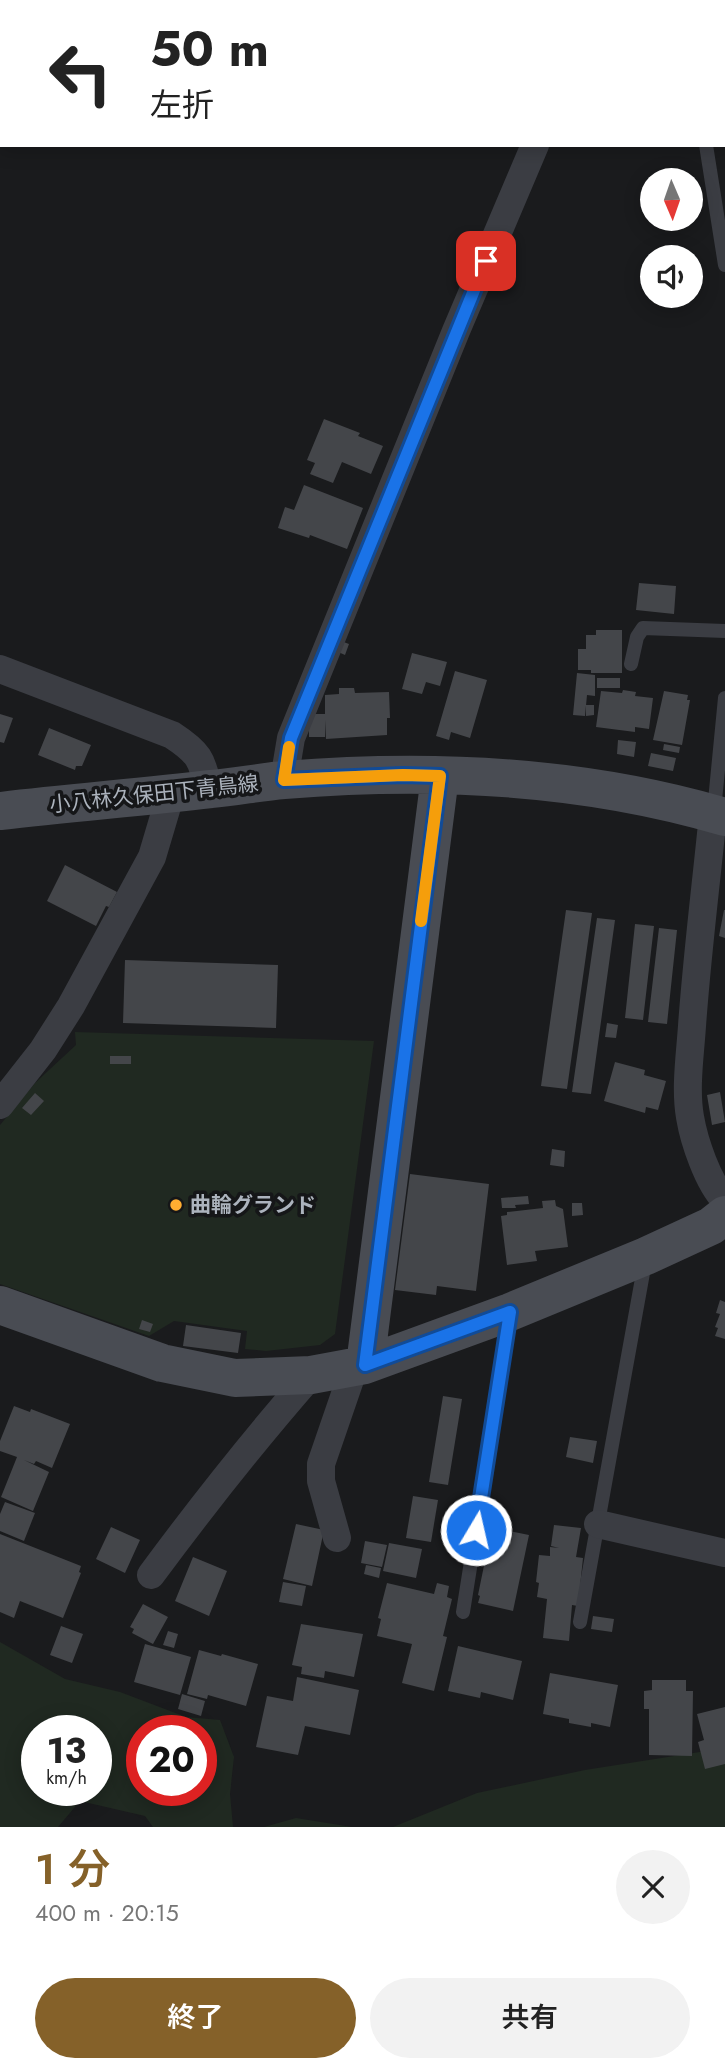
<!DOCTYPE html>
<html lang="ja">
<head>
<meta charset="utf-8">
<style>
	:root { --surface:#fff; --page:#f2f2f2; --text:#222; --muted:#767676; --accent:#856129 }
	body { margin:0; font-family:Jost,"Noto Sans JP",sans-serif; background:var(--page); color:var(--text); height:100vh; display:flex; flex-direction:column; font-size:26px; white-space:nowrap }
	* { box-sizing:border-box; margin:0 }
	p { font-size:23px; color:var(--muted) }
	.icon { flex:none; width:38px; height:38px; fill:none; stroke:currentColor; stroke-width:2; stroke-linecap:round; stroke-linejoin:round }
	.map { position:relative; height:1827px; overflow:hidden }
	.details { display:flex; flex-direction:column; background:var(--surface); flex:1 }
	.details>* { flex:none }
	.top-card { position:absolute; left:0px; top:0px; width:726px; height:147px; box-shadow:0 4px 18px #0003; background:#fff; color:var(--text); overflow:hidden }
	.needle { width:46px; rotate:178deg }
	.controls { position:absolute; left:640px; top:168px; display:grid; gap:14px }
	.controls a { display:grid; place-items:center; width:63px; height:63px; border-radius:50%; background:var(--surface); box-shadow:0 4px 18px #0003; font-size:35px }
	.speed { position:absolute; left:21px; top:1715px; display:flex; gap:14px; font-size:35px; font-weight:700; text-align:center }
	.speed>* { display:grid; place-content:center; width:91px; height:91px; border-radius:50%; background:var(--surface); box-shadow:0 4px 18px #0003; line-height:1 }
	.speed small { font-size:18px; font-weight:400 }
	.speed .limit { border:10px solid #d22; background:#fff; color:#111 }
	.pin { position:absolute; display:grid; place-items:center; width:60px; height:60px; color:#fff; margin:-30px; border-radius:14px; box-shadow:0 4px 10px #0006 }
	.me { position:absolute; width:77px; margin:-38px; rotate:9deg; stroke-linejoin:round; filter:drop-shadow(0 0 5px #0008) }
	.turn { display:flex; align-items:center; gap:24px; height:147px; padding:0 35px; font-size:32px }
	.turn .icon { width:91px; height:91px; stroke-width:2.5 }
	.turn b { display:block; font-size:49px; line-height:60px }
	.round { display:grid; place-items:center; flex:none; width:74px; height:74px; border-radius:37px; background:var(--page) }
	.overview { display:flex; align-items:center; justify-content:space-between; height:119px; padding:0 35px }
	h1 { font-size:42px; font-weight:600; line-height:52px; color:var(--accent) }
	.action { display:flex; gap:14px; margin-top:auto; padding:14px 35px }
	.action a { flex:1; height:80px; border-radius:42px; background:var(--accent); color:#fff; font-size:28px; font-weight:600; line-height:80px; text-align:center }
	.action a+a { background:var(--page); color:var(--text) }
	.map>svg:first-child { display:block }
	.green { fill:#202921; fill-rule:evenodd }
	.building { fill:#44464a }
	.lines { fill:none; stroke-linecap:round; stroke-linejoin:round }
	.lane { stroke:#3b3d43; stroke-width:14 }
	.street { stroke:#3b3d43; stroke-width:28 }
	.secondary { stroke:#494c53; stroke-width:38 }
	.route-casing { stroke:#114b97; stroke-width:18 }
	.route { stroke:#1a73e8; stroke-width:12 }
	.slow { stroke:#f59e0b; stroke-width:12 }
	.poi-dot { fill:#ffae31; stroke:#151618; stroke-width:2.5 }
	.labels { text-anchor:middle; dominant-baseline:central; stroke-width:7; stroke-linejoin:round; paint-order:stroke }
	.street-label { font-size:21px; fill:#acb3bd; stroke:#151618 }
	.poi-label { font-size:21px; font-weight:bold; fill:#acb3bd; stroke:#151618; text-anchor:start }
</style>
</head>
<body>
<div class="map">
<svg width="725" height="1827" viewBox="0 0 725 1827">
	<rect width="100%" height="100%" fill="#1a1b1d"/>
	<path class="green" d="M75,1032L374,1041L335,1334L320,1345L266,1351L245,1349L247,1331L174,1321L149,1336L0,1284V1125L35,1083L76,1045Z
		M0,1642L65,1679L120,1692L186,1717L220,1720L234,1757L230,1794L233,1827H153L145,1816L80,1801L58,1827H0ZM37,1731H96V1790H37ZM142,1731H201V1790H142Z
		M725,1748V1827H393L477,1793L585,1770Z
		M296,1818L352,1827H264Z"/>
	<path class="building" d="M324,419L360,433L358,436L383,446L371,474L342,462L333,483L310,474L315,463L307,460Z
		M304,485L363,508L347,549L310,535L309,538L278,528L285,507L294,510Z
		M639,583L676,586L674,614L636,610Z
		M596,630H622V673H591V670H578V649H586V635H596Z
		M341,641L349,644L345,655L336,651Z
		M412,653L447,662L440,686L426,682L422,694L402,689Z
		M455,671L487,680L470,738L451,732L449,740L436,736Z
		M577,673L595,675V696L587,695L585,716L573,715Z
		M597,678H620V688H597Z
		M339,688H354L355,693L389,692L390,718H387V735L326,739L325,720V737H309V714H325V695L339,694Z
		M623,690L636,692L635,696L653,698L649,729L635,727V732L596,727L601,691L622,693Z
		M664,691L688,695L687,700H690L682,745L653,740Z
		M586,705H594V715L586,716Z
		M0,714L13,718L4,743L0,742Z
		M49,728L91,745L82,766H76L75,770L38,755Z
		M618,740L636,742L634,757L617,754Z
		M664,744L680,747L679,753L663,750Z
		M651,753L676,758L673,771L648,766Z
		M65,865L117,892L109,907L106,906L96,926L47,901Z
		M566,910L592,913L567,1089L541,1086Z
		M724,910H725V938L719,936Z
		M597,918L615,920L591,1094L572,1092Z
		M635,924L654,926L643,1020L625,1018Z
		M659,928L677,930L667,1024L648,1022Z
		M125,960L278,965L276,1028L123,1023Z
		M607,1023L618,1025L616,1038L605,1037Z
		M110,1056H131V1064H110Z
		M615,1062L645,1070L644,1075L666,1081L658,1110L646,1107L645,1113L604,1101Z
		M720,1092L725,1122L712,1125L707,1095Z
		M35,1093L44,1101L31,1115L22,1108Z
		M552,1149L565,1151L564,1167L550,1165Z
		M410,1174L489,1184L476,1291L437,1286L436,1295L395,1290Z
		M528,1196L529,1204L515,1205L516,1208H502L501,1198Z
		M555,1200L556,1206L563,1209L568,1247L535,1251L537,1261L507,1265L501,1216L507,1215V1212L543,1208L542,1201Z
		M572,1203H582L583,1215L572,1216Z
		M720,1300L725,1302V1339L715,1336L718,1328L715,1327L720,1314L716,1313Z
		M142,1320L153,1324L150,1332L139,1329Z
		M186,1325L241,1333L238,1353L183,1346Z
		M443,1396L462,1399L448,1485L429,1482Z
		M14,1406L30,1412L31,1409L70,1424L52,1468L36,1461L34,1464L24,1460L49,1472L33,1511L1,1497L17,1457L0,1451V1441Z
		M570,1437L597,1441L593,1463L566,1457Z
		M413,1496L438,1500L431,1542L406,1538Z
		M5,1502L35,1513L24,1541L0,1531V1514Z
		M296,1524L324,1530L312,1586L283,1579Z
		M554,1525L581,1528L576,1557L583,1558L578,1606L572,1605L569,1641L543,1638L547,1599L537,1597L539,1583L536,1582L539,1555L550,1556V1547L559,1548L551,1546Z
		M111,1527L140,1540L125,1573L96,1559Z
		M495,1528L529,1535L513,1611L478,1603L480,1596L478,1595L488,1546L491,1547Z
		M0,1534L81,1566L79,1572L81,1573L63,1618L20,1601L14,1618L0,1612Z
		M365,1541L387,1545L382,1567L361,1563Z
		M389,1543L422,1549L416,1578L383,1571Z
		M193,1557L227,1571L209,1616L175,1601Z
		M366,1565L381,1568L379,1578L364,1574Z
		M283,1582L306,1586L302,1606L279,1602Z
		M387,1583L434,1594L437,1583L449,1586L447,1597L452,1599L443,1636L447,1637L434,1691L402,1683L412,1644L377,1636L381,1619L378,1618Z
		M143,1604L168,1617L153,1644L132,1633L134,1629L130,1627Z
		M593,1616L614,1619L612,1632L591,1629Z
		M301,1624L363,1634L354,1677L325,1671L324,1678L301,1674L302,1667L292,1665Z
		M61,1626L83,1634L72,1663L50,1655Z
		M168,1631L178,1634L174,1648L163,1645Z
		M145,1644L191,1657L180,1695L134,1682Z
		M458,1646L522,1661L513,1700L481,1692L480,1698L448,1691Z
		M199,1650L221,1656L222,1654L258,1664L246,1706L208,1695L207,1699L187,1694Z
		M550,1673L618,1685L610,1727L591,1723V1727L569,1723V1719L543,1714Z
		M297,1677L359,1690L350,1735L305,1726L298,1755L256,1747L267,1696L293,1701Z
		M652,1680H686V1691H693L692,1756L649,1755V1709H644V1691L652,1690Z
		M182,1694L205,1701L201,1716L178,1709Z
		M725,1707V1764L705,1769L698,1742L704,1740L697,1714Z"/>
	<g class="lines">
		<path class="lane" d="M682,0V2
			M706,145L725,265
			M631,664L637,637L643,628L725,631
			M714,811L725,698
			M463,1612L510,1316
			M580,1622L645,1262"/>
		<path class="street" d="M596,2V0
			M0,669L172,735C198,752 203,759 208,790
			M284,780L291,738L456,331L535,145
			M713,814C706,885 697,955 692,1026C690,1056 685,1088 690,1117C694,1141 708,1183 725,1200
			M0,1105L43,1050L71,1006L152,857L171,793
			M598,1524L725,1553
			M337,1538L321,1481V1464L354,1368
			M151,1575C202,1506 255,1439 311,1375"/>
		<path class="secondary" d="M0,811C70,803 141,797 211,789C235,787 260,782 284,780C431,768 583,775 725,817
			M0,1305L162,1363L235,1378L311,1375L365,1365L510,1312L646,1256L711,1226L725,1215
			M365,1365L440,776"/>
	</g>
	<g class="lines">
		<g class="route-casing">
			<path id="route" d="M476,1530L510,1312L365,1365L440,776L403,775L284,780L291,738L486,261"/>
		</g>
		<use href="#route" class="route"/>
		<path class="slow" d="M289,747L284,780L403,775L440,776L421,921"/>
	</g>
	<circle class="poi-dot" cx="176" cy="1205" r="7"/>
	<g class="labels">
		<g class="street-label">
			<text transform="translate(154 794) rotate(-6)">小八林久保田下青鳥線</text>
		</g>
		<g class="poi-label">
			<text x="190" y="1205">曲輪グランド</text>
		</g>
	</g>
</svg>
<div class="controls">
<a><svg class="needle" viewBox="-14 -14 28 28"><path d="M0-13l5 13h-10z" fill="#e53935"/><path d="M0 13l5-13h-10z" fill="#767676"/></svg></a>
<a><svg class="icon" aria-label="sound" viewBox="0 0 24 24"><path d="M4 9h4l5-4v14l-5-4H4zM17 9q2 3 0 6"/></svg></a>
</div>
<div class="speed"><div>13<small>km/h</small></div><div class="limit">20</div></div>
<div class="pin" style="left:486px;top:261px;background:#d93025"><svg class="icon" aria-label="arrive" viewBox="0 0 24 24"><path d="M6 21V4h12l-3 4 3 4H6"/></svg></div>
<svg class="me" style="left:476px;top:1530px" viewBox="-20 -20 40 40"><circle r="17" fill="#1a73e8" stroke="#fff" stroke-width="3"/><path d="M0-11L8 9 0 5-8 9z" fill="#fff"/></svg>
<div class="top-card">
<div class="turn"><svg class="icon" aria-label="left" viewBox="0 0 24 24"><path d="M17 20v-9H6M10 6l-5 5 5 5"/></svg><div><b>50 m</b>左折</div></div>
</div>
</div>
<section class="details">
<div class="overview"><div><h1>1 分</h1><p>400 m · 20:15</p></div><a class="round"><svg class="icon" aria-label="close" viewBox="0 0 24 24"><path d="M6 6l12 12M18 6L6 18"/></svg></a></div>
<div class="action"><a>終了</a><a>共有</a></div>
</section>
</body>
</html>
